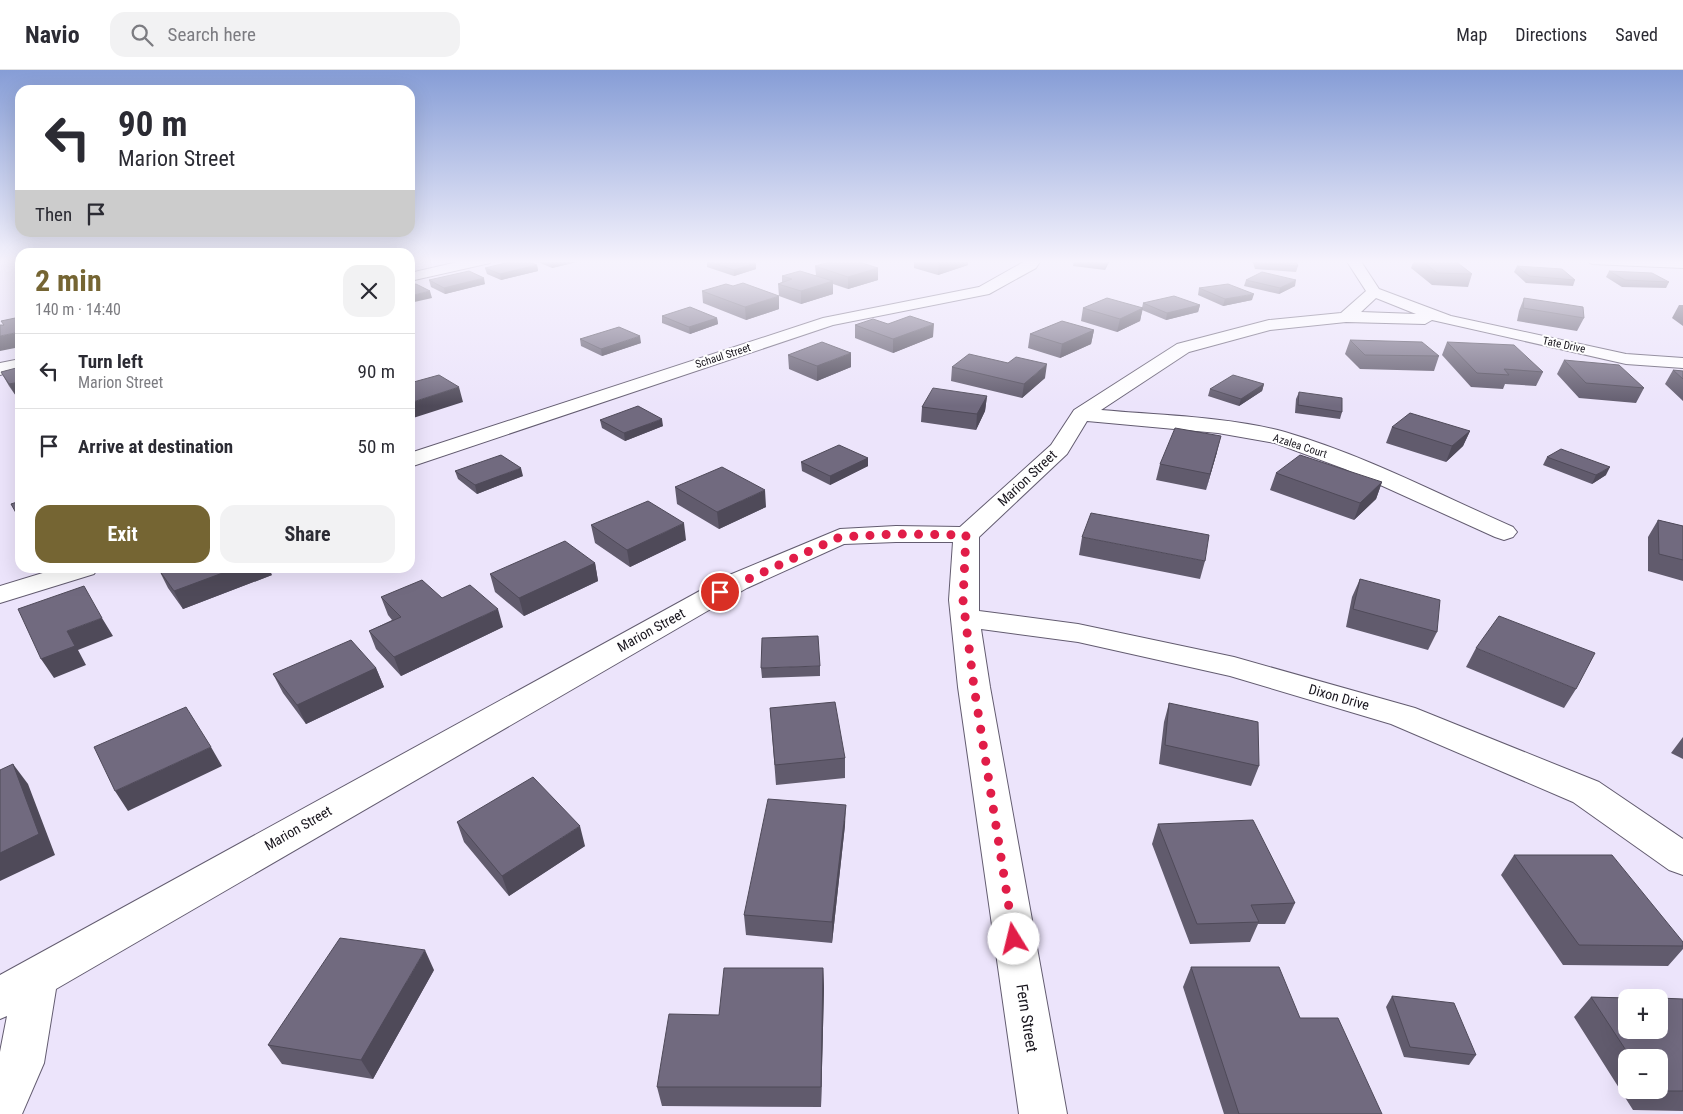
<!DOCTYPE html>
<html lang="en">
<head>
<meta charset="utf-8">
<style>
	:root { --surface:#fff; --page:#f2f2f3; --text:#2b2b33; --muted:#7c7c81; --line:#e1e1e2; --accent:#756533 }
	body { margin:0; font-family:"Roboto Condensed",sans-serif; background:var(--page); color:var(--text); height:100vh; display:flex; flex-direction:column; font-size:19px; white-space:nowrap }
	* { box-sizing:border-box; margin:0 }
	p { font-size:16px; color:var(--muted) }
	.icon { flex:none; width:28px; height:28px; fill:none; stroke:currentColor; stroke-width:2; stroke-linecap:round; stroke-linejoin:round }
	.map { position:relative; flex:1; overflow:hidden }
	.details { position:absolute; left:15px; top:178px; width:400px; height:325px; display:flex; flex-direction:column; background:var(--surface); border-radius:15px; box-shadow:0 5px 20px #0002 }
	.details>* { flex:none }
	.top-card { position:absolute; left:15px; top:15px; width:400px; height:152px; border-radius:15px; box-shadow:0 5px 20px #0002; background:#fff; color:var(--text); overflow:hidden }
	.controls { position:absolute; left:1618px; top:919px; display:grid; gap:10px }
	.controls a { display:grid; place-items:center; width:50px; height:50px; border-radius:10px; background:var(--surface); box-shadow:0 5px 20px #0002; font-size:25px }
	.pin { position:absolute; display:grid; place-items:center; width:42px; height:42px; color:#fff; margin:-21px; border:2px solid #fff; border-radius:50%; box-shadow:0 1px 5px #0007 }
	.me { position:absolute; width:55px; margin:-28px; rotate:351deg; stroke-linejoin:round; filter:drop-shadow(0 0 4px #0008) }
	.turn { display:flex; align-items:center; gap:18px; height:105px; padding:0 20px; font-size:22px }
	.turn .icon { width:65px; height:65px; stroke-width:2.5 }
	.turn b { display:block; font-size:35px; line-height:42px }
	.then { display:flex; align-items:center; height:48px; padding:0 20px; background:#0003; gap:10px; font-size:19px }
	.round { display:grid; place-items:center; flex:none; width:52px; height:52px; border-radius:15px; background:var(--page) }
	.head { display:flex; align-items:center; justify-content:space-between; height:85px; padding:0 20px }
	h1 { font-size:30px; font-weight:700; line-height:38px; color:var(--accent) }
	.action { display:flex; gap:10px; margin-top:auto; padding:10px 20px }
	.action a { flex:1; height:58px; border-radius:15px; background:var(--accent); color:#fff; font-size:20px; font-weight:700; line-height:58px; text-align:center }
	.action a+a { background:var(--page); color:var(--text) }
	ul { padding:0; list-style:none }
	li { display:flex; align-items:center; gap:15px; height:75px; padding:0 20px; border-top:1px solid var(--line) }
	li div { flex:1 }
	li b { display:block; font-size:19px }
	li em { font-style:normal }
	header { display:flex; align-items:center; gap:30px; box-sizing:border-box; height:70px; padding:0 25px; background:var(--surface); border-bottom:1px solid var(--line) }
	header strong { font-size:24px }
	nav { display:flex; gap:28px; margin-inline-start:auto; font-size:18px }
	.search { width:350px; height:45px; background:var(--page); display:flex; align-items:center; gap:12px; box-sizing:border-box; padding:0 18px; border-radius:15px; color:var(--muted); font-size:19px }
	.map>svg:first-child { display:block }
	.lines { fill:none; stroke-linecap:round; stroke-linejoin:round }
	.minor-casing { stroke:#635c70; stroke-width:2 }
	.minor { fill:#fff; fill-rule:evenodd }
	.wall { fill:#615b6d; fill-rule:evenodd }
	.shaded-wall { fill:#4f4a59 }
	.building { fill:#716a7f; stroke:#4f4a59 }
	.route { stroke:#e11d48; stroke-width:9; stroke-dasharray:0 16.2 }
	.labels { text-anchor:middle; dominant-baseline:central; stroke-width:4; stroke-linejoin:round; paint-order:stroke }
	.far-street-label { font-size:11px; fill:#19161e; stroke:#fff }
	.street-label { font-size:14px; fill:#19161e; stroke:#fff }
	.near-street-label { font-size:16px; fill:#19161e; stroke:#fff }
</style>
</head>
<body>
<header>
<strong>Navio</strong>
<div class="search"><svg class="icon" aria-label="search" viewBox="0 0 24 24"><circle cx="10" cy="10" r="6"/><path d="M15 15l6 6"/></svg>Search here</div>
<nav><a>Map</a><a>Directions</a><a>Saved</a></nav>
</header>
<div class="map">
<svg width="1683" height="1044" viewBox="0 0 1683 1044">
	<rect width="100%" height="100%" fill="#ece4fb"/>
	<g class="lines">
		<g class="minor-casing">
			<path id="minor" d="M466,190H492L490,193L410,211V203Z
				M1027,190H1041L1036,198L989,224L833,255L410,397V383L823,248L979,217Z
				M1346,190H1360L1379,219L1451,246L1626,284L1683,288V298L1626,294L1432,250L1425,254L1346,252L1270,260L1189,282L1101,340C1158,345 1231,347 1285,362C1364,385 1438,424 1513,457L1517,462L1513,467L1504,470L1495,467L1345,399L1275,373L1218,363L1087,351L1067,384L979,467V541L1078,554L1234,587L1415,638L1599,712L1683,769V805L1669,800L1573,732L1391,654L1230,606L1078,572L981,559L990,617L1067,1044H1019L958,617L949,530L953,472H896L844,474L747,518L56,919L44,993L22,1044H0V982L7,946L0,949V905L727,506L840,459L896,456L960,457L1051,375L1074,340L1177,274L1269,250L1341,243L1366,221ZM1376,228L1416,244L1361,242Z
				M1585,190H1683V198L1592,194Z
				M20,289V299L0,305V293Z
				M59,498H98L94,504L0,533V516Z"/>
		</g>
		<use href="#minor" class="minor"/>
	</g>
	<path class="wall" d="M537,190H585L552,198L538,192Z
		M914,190H968V195L938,205L914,198Z
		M1074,190H1110L1105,200L1073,196Z
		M1252,190H1295L1298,196L1296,202L1255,199Z
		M1414,190H1454L1472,204L1468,217L1432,215L1411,198Z
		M707,191L756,193V199L734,206L707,197Z
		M537,195L538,201L501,210L487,204L485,198Z
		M815,196L878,198V210L848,219L833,214V224L801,234L779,226L778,214L782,212V206L816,205Z
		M1517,196L1575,210L1573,216L1526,213L1514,202Z
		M1609,201L1669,212L1666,218L1622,217L1606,207Z
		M429,210L485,214L445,224L431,217Z
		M1246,210L1295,216L1279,224L1244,216Z
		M733,216L779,239L746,250L703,233L702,221Z
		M1199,218L1252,230L1223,236L1198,225Z
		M1524,228L1584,248L1577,261L1517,251L1519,241Z
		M1143,233L1200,235L1198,242L1166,250L1142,240L1140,251L1117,262L1081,251L1083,238H1142Z
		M1679,235H1683V256L1672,248Z
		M662,246L717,248L718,254L690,264L662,253Z
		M888,254L933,267L893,283L855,268V255Z
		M1094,260L1091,274L1060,288L1028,278L1030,264Z
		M580,269L641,273L602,286L581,276Z
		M1350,270L1439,286L1434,301L1360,299L1345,284Z
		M1447,272L1543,302L1536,316L1505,314L1503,319L1471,317L1442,285Z
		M788,285L851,297L817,311L789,299Z
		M1564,290L1644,318L1636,333L1579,328L1557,304Z
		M20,297L18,329L9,316L1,302Z
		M952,297L1045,308L1022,328L951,311Z
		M1673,300L1683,301V331L1665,314Z
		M1264,314L1262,321L1239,336L1208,326L1210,319Z
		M1299,322L1342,342L1340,349L1295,343L1296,329Z
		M987,326L985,341L976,360L921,352L922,337Z
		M600,350L663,356L625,371L602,358Z
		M1392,357L1470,361L1463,376L1446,392L1386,373Z
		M1217,382L1206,420L1156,410L1160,394Z
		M1547,387L1606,405L1592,414L1543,395Z
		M868,388V396L830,415L802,401L801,392Z
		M455,401L523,406L477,424L458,409Z
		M1276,403L1382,412L1376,429L1354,450L1270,420Z
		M675,417L766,437L719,459L677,434Z
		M1658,450L1683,456V511L1648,501V467Z
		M591,455L686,470L630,497L595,473Z
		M1082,467L1205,491L1200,509L1079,485Z
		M595,493L598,511L524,546L495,522L490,504Z
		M159,500L272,505L183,539L168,518Z
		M1360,509L1437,562L1428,580L1346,557L1352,527Z
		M381,527L442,528L503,557L401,606L376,579L369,561L392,550L388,545Z
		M1476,578L1576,619L1564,638L1466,597Z
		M820,596V606L762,608L761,598Z
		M376,598L384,617L306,654L283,623L273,604Z
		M1169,633L1259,696L1251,716L1159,694L1164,652Z
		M770,638L845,688V708L776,715Z
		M1683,667V689L1671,683Z
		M457,752L585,776L509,826L464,772Z
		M1158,754L1295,833L1285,854H1258L1250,872L1190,874L1152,774Z
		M845,755L832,873L746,865L744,845Z
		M1514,785L1683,872V879L1668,896L1563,895L1501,805Z
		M1191,897L1300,948L1382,1044H1224L1183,917Z
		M823,898L824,918L821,1037L662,1036L657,1017L719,945Z
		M434,900L373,1009L282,994L268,975Z
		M1392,926L1476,985L1469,995L1404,987L1386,937Z
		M1591,927L1683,929V1041L1633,1040L1574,947ZM1626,988H1659V1020H1626Z"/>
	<path class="shaded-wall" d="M560,190H585L552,198L551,192Z
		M948,190H968V195L938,205L939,193Z
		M1108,190H1110L1105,200L1106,194Z
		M756,193V199L734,206V200Z
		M537,195L538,201L501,210L500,204Z
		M878,198V210L848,219V207Z
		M484,208L485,214L445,224L444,218Z
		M1296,210L1295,216L1279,224L1280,218Z
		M833,211V224L801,234V221Z
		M430,221L432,228L410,233V226Z
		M1254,224L1252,230L1223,236L1225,229Z
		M779,226V239L746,250L745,237Z
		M1200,235L1198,242L1166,250L1167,243Z
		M1143,238L1140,251L1117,262L1120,249Z
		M717,248L718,254L690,264L689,257Z
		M934,254L933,267L893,283V269Z
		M1094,260L1091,274L1060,288L1062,274Z
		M20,262V277L0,281V266Z
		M640,266L641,273L602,286L601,279Z
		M851,283V297L817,311V296Z
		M1047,294L1045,308L1022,328L1024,314Z
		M20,312V328L18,329L9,314Z
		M1264,314L1262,321L1239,336L1241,329Z
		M459,317L463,332L410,349V333Z
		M987,326L985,341L976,360L977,344Z
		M662,349L663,356L625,371L624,363Z
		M1470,361L1463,376L1446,392L1452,376Z
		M1221,366L1217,382L1206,420L1210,404Z
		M868,388V396L830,415V406Z
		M1610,397L1606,405L1592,414L1596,405Z
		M521,398L523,406L477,424L475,415Z
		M1382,412L1376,429L1354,450L1360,433Z
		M765,420L766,437L719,459L717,442Z
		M684,453L686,470L630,497L627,480Z
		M595,493L598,511L524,546L519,528Z
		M236,498H269L272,505L183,539L174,521Z
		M498,539L503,557L401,606L394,587Z
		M102,548L113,566L78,580L86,595L54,608L41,589L67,561Z
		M376,598L384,617L306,654L297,635Z
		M211,677L222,696L128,741L115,721Z
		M13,694L28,714L55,785L0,811V783Z
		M846,735L845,755L832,873V852Z
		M580,756L585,776L509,826L502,806Z
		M425,880L434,900L373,1009L361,990Z
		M823,898L824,918L821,1037V1017Z"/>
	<path class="building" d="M518,190H524L537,195L500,204L485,198Z
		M546,190H560L551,192Z
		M709,190H746L756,193L734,200L707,191Z
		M837,190H853L878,198L848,207L815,196Z
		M928,190H948L939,193Z
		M1074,190H1108L1106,194Z
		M1255,190H1295L1298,196L1256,193Z
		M1421,190H1454L1472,204L1437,203Z
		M1517,196L1562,199L1575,210L1529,206Z
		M469,201L484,208L444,218L429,210Z
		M800,201L833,211L801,221L778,214L792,209L782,206Z
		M1609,201L1652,203L1669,212L1625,210Z
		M1262,202L1296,210L1280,218L1246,210Z
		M743,213L779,226L745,237L702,221L726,214L733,216Z
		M416,214L430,221L410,226V215Z
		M1228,214L1254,224L1225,229L1199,218Z
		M1174,226L1200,235L1167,243L1143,233Z
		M1107,228L1143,238L1120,249L1083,238Z
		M1524,228L1583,237L1584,248L1523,238Z
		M690,237L717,248L689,257L662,246Z
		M910,246L934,254L893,269L855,255L873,249L888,254Z
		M20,247V262L0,266V255H4L1,251Z
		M1062,251L1094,260L1062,274L1030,264Z
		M619,257L640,266L601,279L580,269Z
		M1350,270L1422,272L1439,286L1365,285Z
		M822,272L851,283L817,296L788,285Z
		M1447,272L1514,275L1543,302L1504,299L1509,305L1477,303Z
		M969,284L1008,293L1016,287L1047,294L1024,314L952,297Z
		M1564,290L1619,295L1644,318L1586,313Z
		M20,297V312L9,314L1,302Z
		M1673,300L1683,301V309Z
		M439,305L459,317L410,333V313Z
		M1233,305L1264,314L1241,329L1210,319Z
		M933,318L987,326L977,344L922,337Z
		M1299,322L1342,328V342L1298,335Z
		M638,336L662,349L624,363L600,350Z
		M1410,343L1470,361L1452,376L1392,357Z
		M1175,358L1221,366L1210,404L1160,394Z
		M839,375L868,388L830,406L801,392Z
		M1561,379L1610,397L1596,405L1547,387Z
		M501,385L521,398L475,415L455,401Z
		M1300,385L1382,412L1360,433L1276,403Z
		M722,397L765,420L717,442L675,417Z
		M20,431V450L11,434Z
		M648,431L684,453L627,480L591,455Z
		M1091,443L1209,465L1205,491L1082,467Z
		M1658,450L1683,456V490L1659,484Z
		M565,471L595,493L519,528L490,504Z
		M166,498H236L174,521L159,500Z
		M1360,509L1440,530L1437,562L1353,539Z
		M422,510L442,528L470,515L498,539L394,587L369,561L401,547L381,527Z
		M84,516L102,548L67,561L75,576L41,589L18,539Z
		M1499,546L1595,583L1576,619L1476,578Z
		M818,566L820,596L761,598L762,568Z
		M351,570L376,598L297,635L273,604Z
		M835,632L845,688L775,695L770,638Z
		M1169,633L1258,652L1259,696L1165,675Z
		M186,637L211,677L115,721L94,677Z
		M13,694L39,764L0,783V700Z
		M533,707L580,756L502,806L457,752Z
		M768,729L846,735L832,852L744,845Z
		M1253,750L1295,833L1251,835L1259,852L1197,854L1158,754Z
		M1514,785H1612L1683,872V876L1579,875Z
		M340,868L425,880L361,990L268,975Z
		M1191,897H1279L1300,948H1338L1382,1044H1239Z
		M724,898H823L821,1017H657L669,944L719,945Z
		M1392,926L1454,933L1476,985L1410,977Z
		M1591,927L1626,928V960H1659V928L1683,929V1021H1653L1652,1020H1659V988H1631Z"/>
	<linearGradient id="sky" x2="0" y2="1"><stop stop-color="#869dd6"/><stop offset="0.57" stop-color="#f6f3fd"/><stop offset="1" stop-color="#f6f3fd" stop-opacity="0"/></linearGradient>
	<rect width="1683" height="336" fill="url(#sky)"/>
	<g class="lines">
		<path class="route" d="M720,522L840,467L896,464L966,465L963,530L974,617L1014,869"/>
	</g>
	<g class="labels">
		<g class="far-street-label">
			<text transform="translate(1564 275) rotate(12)">Tate Drive</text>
			<text transform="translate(723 286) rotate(-18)">Schaul Street</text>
			<text transform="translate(1300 376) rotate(18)">Azalea Court</text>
		</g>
		<g class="street-label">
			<text transform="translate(1027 408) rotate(-43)">Marion Street</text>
			<text transform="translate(651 560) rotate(-29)">Marion Street</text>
			<text transform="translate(1339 627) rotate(16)">Dixon Drive</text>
			<text transform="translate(298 758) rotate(-30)">Marion Street</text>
		</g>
		<g class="near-street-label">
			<text transform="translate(1027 948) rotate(81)">Fern Street</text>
		</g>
	</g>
</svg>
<div class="controls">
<a>+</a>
<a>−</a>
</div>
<div class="pin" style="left:720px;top:522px;background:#d93025"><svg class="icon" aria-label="arrive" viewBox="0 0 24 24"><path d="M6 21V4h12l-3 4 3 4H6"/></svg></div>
<svg class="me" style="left:1014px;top:869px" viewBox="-20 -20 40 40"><circle r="19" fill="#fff"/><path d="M0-13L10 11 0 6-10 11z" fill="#e11d48"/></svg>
<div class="top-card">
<div class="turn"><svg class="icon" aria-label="left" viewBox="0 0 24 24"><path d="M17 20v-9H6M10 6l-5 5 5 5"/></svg><div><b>90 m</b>Marion Street</div></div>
<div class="then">Then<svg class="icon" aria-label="arrive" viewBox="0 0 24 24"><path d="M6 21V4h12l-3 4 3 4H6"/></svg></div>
</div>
<section class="details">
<div class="head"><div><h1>2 min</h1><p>140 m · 14:40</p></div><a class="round"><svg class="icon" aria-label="close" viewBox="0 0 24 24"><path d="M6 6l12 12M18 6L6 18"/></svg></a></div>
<ul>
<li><svg class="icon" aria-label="left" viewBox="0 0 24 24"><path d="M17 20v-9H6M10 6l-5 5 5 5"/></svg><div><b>Turn left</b><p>Marion Street</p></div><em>90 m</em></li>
<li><svg class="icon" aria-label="arrive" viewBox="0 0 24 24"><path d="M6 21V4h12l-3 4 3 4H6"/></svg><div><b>Arrive at destination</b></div><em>50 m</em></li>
</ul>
<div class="action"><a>Exit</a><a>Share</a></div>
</section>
</div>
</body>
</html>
